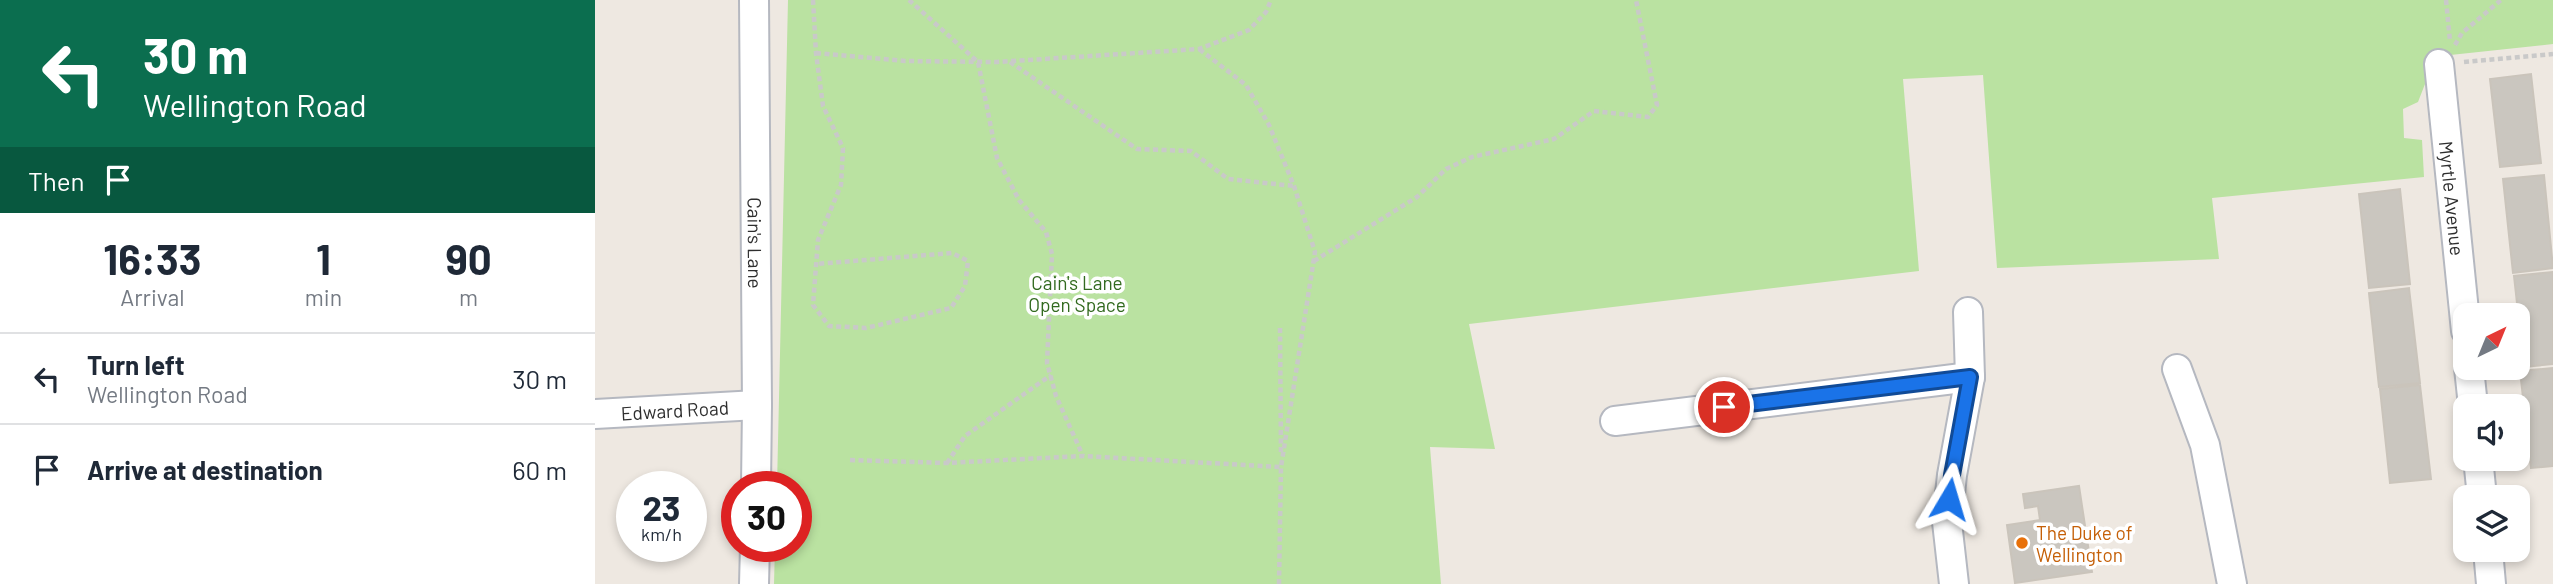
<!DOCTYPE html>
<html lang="en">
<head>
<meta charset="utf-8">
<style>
	:root { --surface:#fff; --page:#f2f2f3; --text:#1f2937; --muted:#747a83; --line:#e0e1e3 }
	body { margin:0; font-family:Barlow,sans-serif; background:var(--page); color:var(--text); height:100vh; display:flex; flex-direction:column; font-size:26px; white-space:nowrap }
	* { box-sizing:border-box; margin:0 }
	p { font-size:23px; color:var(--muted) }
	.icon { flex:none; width:38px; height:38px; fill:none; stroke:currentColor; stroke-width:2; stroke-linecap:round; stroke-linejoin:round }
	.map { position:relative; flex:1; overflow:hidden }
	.side { display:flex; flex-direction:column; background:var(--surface); width:595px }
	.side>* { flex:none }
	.banner { background:#0b6e4f; color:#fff; overflow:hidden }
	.needle { width:46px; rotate:43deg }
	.tools { position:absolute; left:1858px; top:303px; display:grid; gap:14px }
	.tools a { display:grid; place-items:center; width:77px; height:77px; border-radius:14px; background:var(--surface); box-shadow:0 4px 10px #0003; font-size:35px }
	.speed { position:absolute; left:21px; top:471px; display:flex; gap:14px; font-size:35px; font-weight:700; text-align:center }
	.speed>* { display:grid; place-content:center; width:91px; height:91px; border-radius:50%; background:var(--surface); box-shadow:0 4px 10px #0003; line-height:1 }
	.speed small { font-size:18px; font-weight:400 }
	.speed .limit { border:10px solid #d22; background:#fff; color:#111 }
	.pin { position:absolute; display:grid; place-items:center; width:60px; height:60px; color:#fff; margin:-30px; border:4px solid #fff; border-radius:50%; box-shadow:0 2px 7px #0007 }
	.me { position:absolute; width:77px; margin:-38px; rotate:7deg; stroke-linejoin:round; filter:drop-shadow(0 0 5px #0008) }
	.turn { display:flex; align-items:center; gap:24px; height:147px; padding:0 28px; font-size:32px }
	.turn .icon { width:91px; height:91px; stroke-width:2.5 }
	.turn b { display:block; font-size:49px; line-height:60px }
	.then { display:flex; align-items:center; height:66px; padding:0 28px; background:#0003; gap:14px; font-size:26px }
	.eta { display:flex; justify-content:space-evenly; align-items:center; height:119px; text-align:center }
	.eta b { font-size:42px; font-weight:700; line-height:49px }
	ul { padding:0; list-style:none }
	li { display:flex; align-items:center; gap:21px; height:91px; padding:0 28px; border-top:2px solid var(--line) }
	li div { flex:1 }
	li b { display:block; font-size:26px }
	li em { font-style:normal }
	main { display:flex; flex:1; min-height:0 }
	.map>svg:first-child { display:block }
	.green { fill:#bae2a1 }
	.building { fill:#cac6bf; stroke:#cac4bb; stroke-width:2 }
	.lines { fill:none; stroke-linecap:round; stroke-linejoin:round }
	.minor-casing { stroke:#b5b8c0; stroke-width:32 }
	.path { stroke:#c9c9c9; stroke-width:4.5; stroke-dasharray:5 3.5; stroke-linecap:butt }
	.minor { stroke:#fff; stroke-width:28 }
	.route-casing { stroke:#114b97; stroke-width:18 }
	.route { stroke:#1a73e8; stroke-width:12 }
	.food-dot { fill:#e8710a; stroke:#fff; stroke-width:2.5 }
	.labels { text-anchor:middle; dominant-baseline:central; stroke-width:7; stroke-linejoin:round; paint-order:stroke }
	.street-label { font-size:19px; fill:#2e2e2e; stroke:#fff }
	.park-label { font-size:19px; fill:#326a1f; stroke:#fff }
	.food-label { font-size:19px; fill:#c56008; stroke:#fff; text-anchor:start }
</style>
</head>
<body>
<main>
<section class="side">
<div class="banner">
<div class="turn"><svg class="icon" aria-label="left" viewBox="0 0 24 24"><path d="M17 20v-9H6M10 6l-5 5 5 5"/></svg><div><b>30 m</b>Wellington Road</div></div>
<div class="then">Then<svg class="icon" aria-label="arrive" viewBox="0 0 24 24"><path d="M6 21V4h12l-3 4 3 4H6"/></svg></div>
</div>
<div class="eta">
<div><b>16:33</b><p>Arrival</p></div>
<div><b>1</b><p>min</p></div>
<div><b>90</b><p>m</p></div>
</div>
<ul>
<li><svg class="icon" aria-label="left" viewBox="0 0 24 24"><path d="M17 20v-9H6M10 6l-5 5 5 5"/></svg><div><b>Turn left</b><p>Wellington Road</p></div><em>30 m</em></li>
<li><svg class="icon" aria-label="arrive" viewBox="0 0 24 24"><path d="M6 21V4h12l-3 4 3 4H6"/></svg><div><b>Arrive at destination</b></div><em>60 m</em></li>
</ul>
</section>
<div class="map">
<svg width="1958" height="584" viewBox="0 0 1958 584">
	<rect width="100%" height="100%" fill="#eee8e1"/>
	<path class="green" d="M193,0H1958V44L1846,56L1837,66L1823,102L1808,109L1809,138L1827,140L1829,177L1617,198L1624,259L1402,268L1388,75L1308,79L1324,271L874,324L900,449L835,447L846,584H179L180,546H201V486H182Z"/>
	<path class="building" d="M1936,74L1946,163L1905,167L1895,79Z
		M1949,175L1958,268L1918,273L1908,179Z
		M1805,189L1815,284L1774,288L1764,194Z
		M1958,272V364L1929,367L1919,276Z
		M1814,288L1825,383L1784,387L1774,293Z
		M1958,368V466L1936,468L1925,371Z
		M1825,385L1836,479L1795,483L1785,389Z
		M1484,486L1497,572L1420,583L1412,525L1445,520L1443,506L1430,508L1428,494Z"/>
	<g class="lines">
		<g class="minor-casing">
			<g id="minor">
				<path id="s1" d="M159,0L162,405L161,486"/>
				<path id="s2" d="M1844,64L1871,331"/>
				<path d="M1874,368L1878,406"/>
				<path d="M1582,369L1610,445L1637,584"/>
				<path id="s3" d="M0,414L162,405"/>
				<path d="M1020,421L1375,377"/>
				<path d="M1883,458L1887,497"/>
				<path d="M1893,550L1896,584"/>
				<path d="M159,584L160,546"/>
				<path d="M1359,584L1352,522L1357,475L1375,377L1373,312"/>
			</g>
		</g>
		<path class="path" d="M218,0L221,53L228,106L248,148L246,185L223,240L218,305L234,326L271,328L356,308L370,286L373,261L357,253L221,264
			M314,0L383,62L402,158L424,200L451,232L457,254L452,363L461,396L488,456
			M1851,0L1855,41
			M1860,45L1867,33L1906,0
			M221,53L310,61L402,62L604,49L654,30L671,12L676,0
			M415,62L542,149L596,151L633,179L699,186
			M1869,62L1958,54
			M719,261L822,197L851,169L877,157L959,139L999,111L1053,117L1062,105L1041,0
			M685,328L686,454
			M255,460L352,463L488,456L686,467L720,252L699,186L674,125L651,85L604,49
			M352,463L370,436L456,375
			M684,584L686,466"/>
		<use href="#minor" class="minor"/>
	</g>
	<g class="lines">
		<g class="route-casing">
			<path id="route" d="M1129,407L1375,377L1357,475L1354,499"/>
		</g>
		<use href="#route" class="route"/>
	</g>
	<circle class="food-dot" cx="1427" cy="543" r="7"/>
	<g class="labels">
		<g class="street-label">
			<text stroke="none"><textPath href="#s2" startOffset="135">Myrtle Avenue</textPath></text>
			<text stroke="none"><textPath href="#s1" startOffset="243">Cain's Lane</textPath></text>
			<text stroke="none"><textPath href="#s3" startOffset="80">Edward Road</textPath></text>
		</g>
		<g class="park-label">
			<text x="482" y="282">Cain's Lane<tspan x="482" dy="22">Open Space</tspan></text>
		</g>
		<g class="food-label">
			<text x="1441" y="532">The Duke of<tspan x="1441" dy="22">Wellington</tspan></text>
		</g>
	</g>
</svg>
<div class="tools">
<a><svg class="needle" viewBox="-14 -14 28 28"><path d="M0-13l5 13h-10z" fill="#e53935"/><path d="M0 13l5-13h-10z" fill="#747a83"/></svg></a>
<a><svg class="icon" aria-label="sound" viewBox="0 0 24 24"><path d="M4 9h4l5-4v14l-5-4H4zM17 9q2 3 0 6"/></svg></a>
<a><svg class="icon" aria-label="layers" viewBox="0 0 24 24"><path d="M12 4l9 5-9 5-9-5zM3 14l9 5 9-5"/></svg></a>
</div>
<div class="speed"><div>23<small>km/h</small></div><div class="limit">30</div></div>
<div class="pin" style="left:1129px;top:407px;background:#d93025"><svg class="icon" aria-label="arrive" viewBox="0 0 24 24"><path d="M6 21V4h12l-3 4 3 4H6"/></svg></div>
<svg class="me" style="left:1354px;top:499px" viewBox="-20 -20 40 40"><path d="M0-17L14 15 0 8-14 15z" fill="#1a73e8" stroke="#fff" stroke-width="4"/></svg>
</div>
</main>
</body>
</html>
